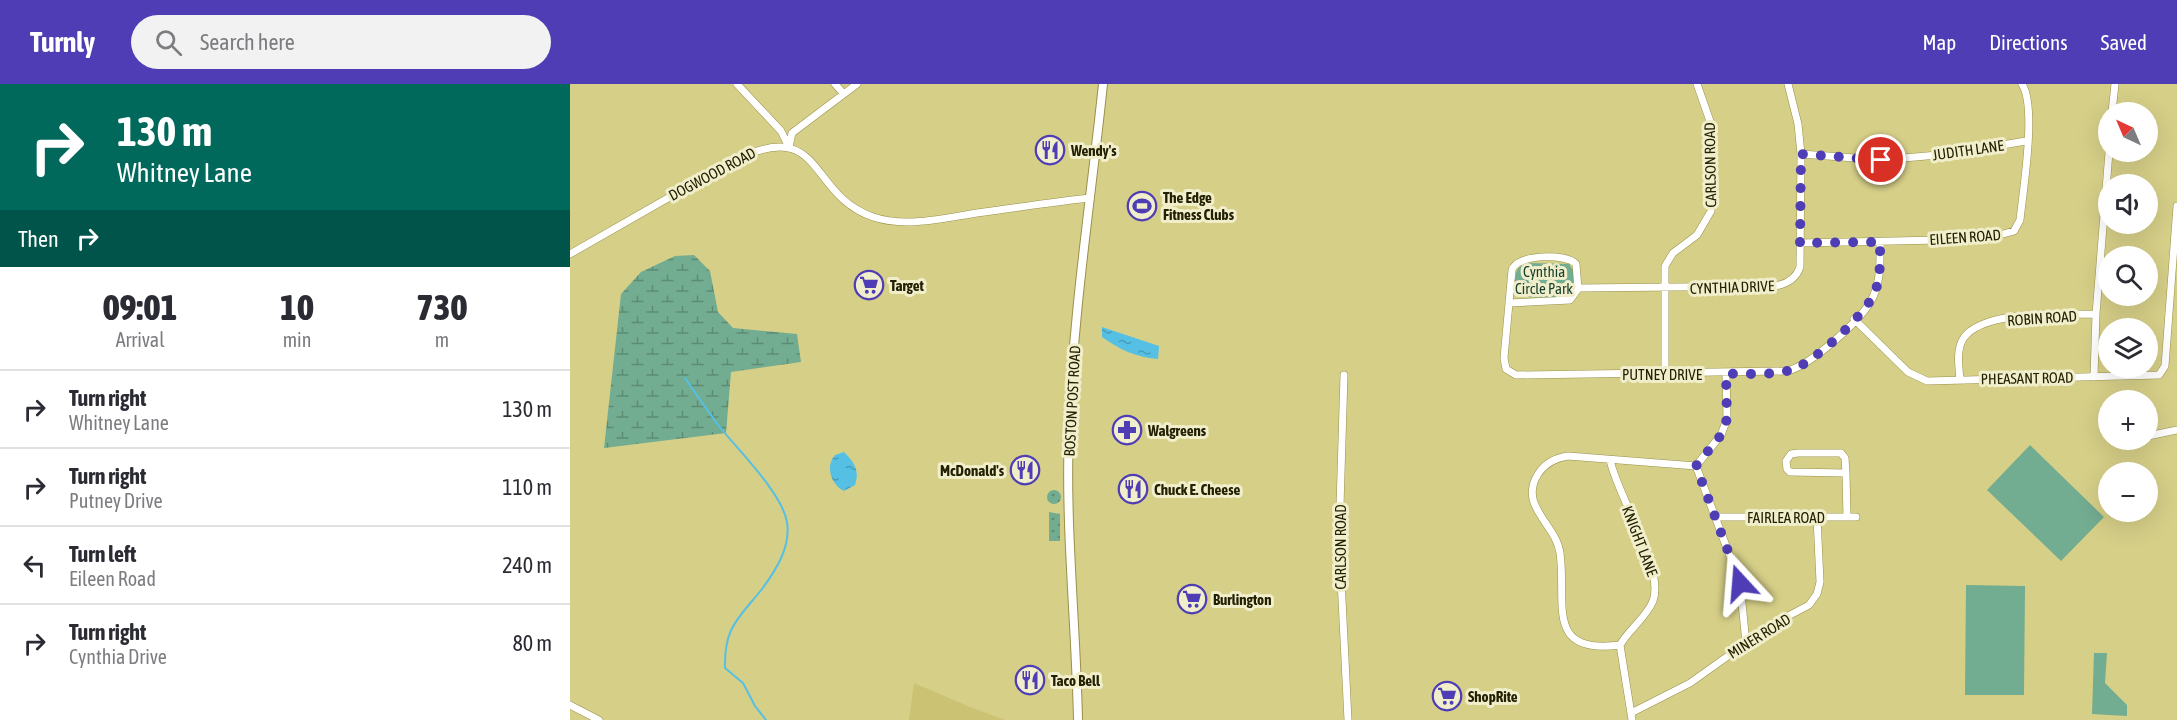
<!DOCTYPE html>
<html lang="en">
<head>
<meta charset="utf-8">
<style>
	:root { --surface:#fff; --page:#f2f2f3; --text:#2b2b33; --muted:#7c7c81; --line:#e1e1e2; --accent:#4e3db4 }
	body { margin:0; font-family:"Asap Condensed",sans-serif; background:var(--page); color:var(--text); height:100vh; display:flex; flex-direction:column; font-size:22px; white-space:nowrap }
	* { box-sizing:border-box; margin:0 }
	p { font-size:20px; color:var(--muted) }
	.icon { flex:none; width:33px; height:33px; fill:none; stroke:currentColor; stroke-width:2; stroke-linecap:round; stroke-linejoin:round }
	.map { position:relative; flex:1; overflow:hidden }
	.side { display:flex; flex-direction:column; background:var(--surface); width:570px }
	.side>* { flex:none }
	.hud { background:#00695c; color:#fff; overflow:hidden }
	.needle { width:39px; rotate:316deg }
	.tools { position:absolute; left:1528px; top:18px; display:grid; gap:12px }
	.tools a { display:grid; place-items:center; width:60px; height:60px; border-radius:50%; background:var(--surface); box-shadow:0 6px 24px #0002; font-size:30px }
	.pin { position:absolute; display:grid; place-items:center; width:51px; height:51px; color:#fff; margin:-26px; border:3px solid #fff; border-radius:50%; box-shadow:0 2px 6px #0007 }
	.me { position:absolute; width:66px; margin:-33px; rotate:341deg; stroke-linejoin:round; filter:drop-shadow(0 0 4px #0008) }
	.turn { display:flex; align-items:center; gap:21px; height:126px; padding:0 18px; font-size:27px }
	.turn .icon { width:78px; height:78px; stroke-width:2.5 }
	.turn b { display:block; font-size:42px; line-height:51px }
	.then { display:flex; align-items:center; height:57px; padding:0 18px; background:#0003; gap:12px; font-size:22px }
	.eta { display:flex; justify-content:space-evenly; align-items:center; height:102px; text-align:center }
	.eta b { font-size:36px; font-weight:800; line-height:42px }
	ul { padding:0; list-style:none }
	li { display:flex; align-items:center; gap:18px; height:78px; padding:0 18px; border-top:2px solid var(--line) }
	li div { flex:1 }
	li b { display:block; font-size:22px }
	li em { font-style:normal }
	header { display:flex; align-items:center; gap:36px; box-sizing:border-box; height:84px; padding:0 30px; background:var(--accent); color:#fff }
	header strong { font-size:28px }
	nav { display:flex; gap:33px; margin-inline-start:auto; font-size:21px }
	.search { width:420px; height:54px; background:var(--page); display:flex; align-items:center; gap:15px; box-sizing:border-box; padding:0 21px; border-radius:33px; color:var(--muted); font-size:22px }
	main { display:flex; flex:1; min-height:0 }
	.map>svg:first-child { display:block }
	.built { fill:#cbc273 }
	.grass { fill:url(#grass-dots) }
	.wetland { fill:url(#wetland-marsh) }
	.park { fill:#72ac91 }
	.water { fill:url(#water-ripples) }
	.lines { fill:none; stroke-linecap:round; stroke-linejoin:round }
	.stream { stroke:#55c0e4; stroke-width:2 }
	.minor-casing { stroke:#99914c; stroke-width:8 }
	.major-casing { stroke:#99914c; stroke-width:10 }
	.minor { stroke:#fff; stroke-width:7 }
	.major { stroke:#fff; stroke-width:8 }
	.route { stroke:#4e3db4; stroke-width:10; stroke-dasharray:0 18 }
	.labels { text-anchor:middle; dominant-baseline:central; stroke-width:6; stroke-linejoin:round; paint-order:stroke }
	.poi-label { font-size:15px; font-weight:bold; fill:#232003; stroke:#f1eecb; text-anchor:start }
	.street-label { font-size:15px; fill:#232003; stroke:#f1eecb }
	.park-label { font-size:15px; fill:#163f2d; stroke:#f1eecb }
</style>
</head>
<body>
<header>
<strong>Turnly</strong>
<div class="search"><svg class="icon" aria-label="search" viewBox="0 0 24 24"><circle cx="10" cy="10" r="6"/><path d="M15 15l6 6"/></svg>Search here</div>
<nav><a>Map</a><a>Directions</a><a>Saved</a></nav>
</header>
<main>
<section class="side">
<div class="hud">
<div class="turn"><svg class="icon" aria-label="right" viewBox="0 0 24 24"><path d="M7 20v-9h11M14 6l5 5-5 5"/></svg><div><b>130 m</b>Whitney Lane</div></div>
<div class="then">Then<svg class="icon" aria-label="right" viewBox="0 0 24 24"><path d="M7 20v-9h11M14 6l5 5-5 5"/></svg></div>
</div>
<div class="eta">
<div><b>09:01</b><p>Arrival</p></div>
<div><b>10</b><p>min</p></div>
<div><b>730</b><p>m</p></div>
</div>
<ul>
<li><svg class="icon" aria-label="right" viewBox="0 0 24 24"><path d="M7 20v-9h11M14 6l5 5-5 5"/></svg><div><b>Turn right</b><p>Whitney Lane</p></div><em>130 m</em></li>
<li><svg class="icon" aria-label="right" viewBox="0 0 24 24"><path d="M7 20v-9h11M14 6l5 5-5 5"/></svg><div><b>Turn right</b><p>Putney Drive</p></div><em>110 m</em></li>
<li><svg class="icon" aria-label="left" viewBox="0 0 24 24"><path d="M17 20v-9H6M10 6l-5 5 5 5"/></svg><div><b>Turn left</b><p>Eileen Road</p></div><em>240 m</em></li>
<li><svg class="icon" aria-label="right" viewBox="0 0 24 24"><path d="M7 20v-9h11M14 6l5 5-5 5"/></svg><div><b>Turn right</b><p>Cynthia Drive</p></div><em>80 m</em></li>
</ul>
</section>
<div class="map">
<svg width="1607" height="636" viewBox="0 0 1607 636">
	<defs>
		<pattern id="grass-dots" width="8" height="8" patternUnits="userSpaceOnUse" patternTransform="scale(1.5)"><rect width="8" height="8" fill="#72ac91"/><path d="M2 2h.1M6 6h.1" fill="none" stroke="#5d8c74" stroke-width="1.8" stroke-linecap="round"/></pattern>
		<pattern id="wetland-marsh" width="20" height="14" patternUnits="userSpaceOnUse" patternTransform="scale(1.5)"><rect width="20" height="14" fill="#72ac91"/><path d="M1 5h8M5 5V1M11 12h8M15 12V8" fill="none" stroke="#5d8c74"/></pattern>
		<pattern id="water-ripples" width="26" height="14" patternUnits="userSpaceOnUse" patternTransform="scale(1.5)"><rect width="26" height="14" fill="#55c0e4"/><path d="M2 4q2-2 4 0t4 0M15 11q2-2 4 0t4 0" fill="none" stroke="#469cb7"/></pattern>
	</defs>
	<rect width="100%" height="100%" fill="#d6cf88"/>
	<path class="built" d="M344,599L400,623L435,636H339Z"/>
	<path class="grass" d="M477 413a7 7 0 1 1 14 0a7 7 0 1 1-14 0Z
		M479,428L490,430V457H479Z"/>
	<path class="wetland" d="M124,171L140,187L148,228L163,244L227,250L231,278L161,288L156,349L34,364L51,210L71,188L105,172Z"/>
	<path class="park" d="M958,179L999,180L1004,188L1003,207L992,214L951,213L945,205C945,193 944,182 958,179Z
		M1460,361L1534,433L1491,477L1417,406Z
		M1396,501L1455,502L1454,611H1395Z
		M1524,569H1537L1535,599L1557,621V632L1522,630Z"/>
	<path class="water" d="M532,243L589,262L588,275C568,274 548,265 532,253Z
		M274,368C284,378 290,386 285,401L274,407C261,401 255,382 265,371Z"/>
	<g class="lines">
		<path class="stream" d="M115,294C126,310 137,326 149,342C168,366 212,409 217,438C221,463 206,486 192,505C168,535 154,543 155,584L173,599L185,622L196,636"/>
		<g class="minor-casing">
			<path id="minor" d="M167,0L211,47L219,63
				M265,0L273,9
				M1542,28L1545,0
				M219,63L222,49L287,0
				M1231,70L1311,76L1379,70L1456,57
				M1231,159L1415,155L1444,147L1450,136C1453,106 1467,23 1452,0
				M0,170L161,78C255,30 236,110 303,133C336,144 374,134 407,129C445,124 482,118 520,114
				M1009,204L1205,202C1217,200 1226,195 1230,183L1231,70L1228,40L1218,0
				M939,219L1000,216L1008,205L1006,180C996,169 947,170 942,186L934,274L936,285L946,291L1217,287C1240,282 1293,235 1303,213C1311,195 1310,177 1310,158
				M1284,235L1338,288L1357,297L1589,291L1595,282L1607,122
				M1095,289V182L1103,169L1127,151L1141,127V40L1127,0
				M1156,290L1157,335L1151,351L1126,382L1170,499L1176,559
				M774,291L769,455L778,636
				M1524,293L1526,230L1539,68
				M1390,296C1389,282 1386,267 1393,255C1412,225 1494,231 1526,230
				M1578,352L1607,346
				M1228,369H1271L1275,374L1276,389L1220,388L1217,385L1216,377L1221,370Z
				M1040,376C1048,413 1095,485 1083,517C1076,534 1059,545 1050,561L1062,636
				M1276,389L1277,433
				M1146,433H1286
				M1050,561C974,571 997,519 990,469C986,440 948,422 968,390C975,379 985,374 998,372L1126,382
				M0,621L29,636
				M1061,629L1120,599L1203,540L1239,521L1247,510L1250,498L1247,433"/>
		</g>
		<g class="major-casing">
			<path id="major" d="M508,636C506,539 495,442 499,345C503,229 521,115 533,0"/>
		</g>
		<use href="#minor" class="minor"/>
		<use href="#major" class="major"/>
	</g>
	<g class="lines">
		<path class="route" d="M1170,499L1126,382L1151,351L1157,335L1156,290C1177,289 1201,292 1221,286C1243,280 1297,229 1305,208C1311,192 1310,175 1310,158L1230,159L1231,70L1311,76"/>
	</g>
	<defs>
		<g id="restaurant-ring" transform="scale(1.5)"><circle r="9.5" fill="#f1eecb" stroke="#4e3db4" stroke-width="1.5"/><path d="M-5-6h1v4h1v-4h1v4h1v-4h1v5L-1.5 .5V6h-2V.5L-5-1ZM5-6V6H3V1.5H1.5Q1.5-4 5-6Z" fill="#4e3db4"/></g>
		<g id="stadium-ring" transform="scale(1.5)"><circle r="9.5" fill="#f1eecb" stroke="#4e3db4" stroke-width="1.5"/><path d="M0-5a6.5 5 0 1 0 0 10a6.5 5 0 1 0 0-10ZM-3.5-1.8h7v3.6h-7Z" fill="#4e3db4"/></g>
		<g id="supermarket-ring" transform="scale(1.5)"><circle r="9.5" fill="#f1eecb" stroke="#4e3db4" stroke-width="1.5"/><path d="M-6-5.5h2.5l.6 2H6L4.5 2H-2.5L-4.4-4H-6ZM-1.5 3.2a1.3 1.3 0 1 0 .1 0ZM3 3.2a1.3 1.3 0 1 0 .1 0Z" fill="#4e3db4"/></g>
		<g id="pharmacy-ring" transform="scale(1.5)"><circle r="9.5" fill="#f1eecb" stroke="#4e3db4" stroke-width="1.5"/><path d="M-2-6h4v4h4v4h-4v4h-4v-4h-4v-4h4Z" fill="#4e3db4"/></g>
	</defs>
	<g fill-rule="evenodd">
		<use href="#restaurant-ring" x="480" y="66"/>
		<use href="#stadium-ring" x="572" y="122"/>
		<use href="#supermarket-ring" x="299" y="201"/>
		<use href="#pharmacy-ring" x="557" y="346"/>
		<use href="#restaurant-ring" x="455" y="386"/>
		<use href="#restaurant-ring" x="563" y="405"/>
		<use href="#supermarket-ring" x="622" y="515"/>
		<use href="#restaurant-ring" x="460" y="596"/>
		<use href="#supermarket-ring" x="877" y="612"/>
	</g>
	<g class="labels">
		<g class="poi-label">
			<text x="501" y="66">Wendy's</text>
			<text x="593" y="113">The Edge<tspan x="593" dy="17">Fitness Clubs</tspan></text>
			<text x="320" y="201">Target</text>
			<text x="578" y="346">Walgreens</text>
			<text x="434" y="386" text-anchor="end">McDonald's</text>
			<text x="584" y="405">Chuck E. Cheese</text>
			<text x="643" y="515">Burlington</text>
			<text x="481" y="596">Taco Bell</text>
			<text x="898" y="612">ShopRite</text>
		</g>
		<g class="street-label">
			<text transform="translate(1398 66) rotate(-8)">JUDITH LANE</text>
			<text transform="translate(1140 81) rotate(-91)">CARLSON ROAD</text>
			<text transform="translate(142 90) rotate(-28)">DOGWOOD ROAD</text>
			<text transform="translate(1395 153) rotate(-4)">EILEEN ROAD</text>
			<text transform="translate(1162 203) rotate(-2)">CYNTHIA DRIVE</text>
			<text transform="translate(1472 234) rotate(-4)">ROBIN ROAD</text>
			<text x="1092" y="290">PUTNEY DRIVE</text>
			<text transform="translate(1457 294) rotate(-1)">PHEASANT ROAD</text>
			<text transform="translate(502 317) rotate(-87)">BOSTON POST ROAD</text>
			<text x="1216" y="433">FAIRLEA ROAD</text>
			<text transform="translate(1070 457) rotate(69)">KNIGHT LANE</text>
			<text transform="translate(770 463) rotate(-90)">CARLSON ROAD</text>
			<text transform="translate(1189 552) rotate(-32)">MINER ROAD</text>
		</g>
		<g class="park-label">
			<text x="974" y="187">Cynthia<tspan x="974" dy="17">Circle Park</tspan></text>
		</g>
	</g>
</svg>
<div class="tools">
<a><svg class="needle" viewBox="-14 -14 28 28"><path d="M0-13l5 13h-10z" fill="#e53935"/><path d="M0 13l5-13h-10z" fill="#7c7c81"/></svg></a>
<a><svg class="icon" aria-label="sound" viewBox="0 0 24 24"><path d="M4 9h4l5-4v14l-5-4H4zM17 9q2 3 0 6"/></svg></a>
<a><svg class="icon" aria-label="search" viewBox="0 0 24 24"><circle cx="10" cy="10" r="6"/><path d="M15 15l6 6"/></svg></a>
<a><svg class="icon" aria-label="layers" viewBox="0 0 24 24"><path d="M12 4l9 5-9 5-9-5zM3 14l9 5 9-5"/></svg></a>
<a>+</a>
<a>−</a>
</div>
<div class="pin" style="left:1311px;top:76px;background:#d93025"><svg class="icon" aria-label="arrive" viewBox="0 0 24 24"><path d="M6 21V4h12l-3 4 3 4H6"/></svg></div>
<svg class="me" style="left:1170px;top:499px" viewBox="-20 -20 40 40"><path d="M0-17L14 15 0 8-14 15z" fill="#4e3db4" stroke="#fff" stroke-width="4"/></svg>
</div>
</main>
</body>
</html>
